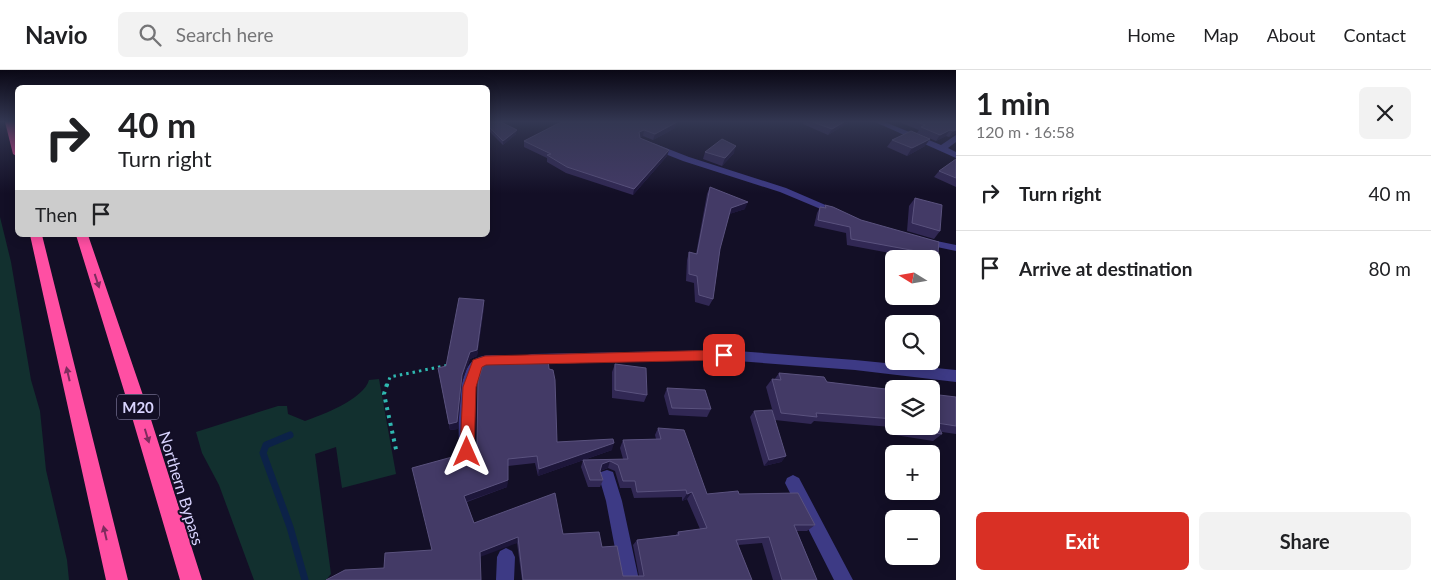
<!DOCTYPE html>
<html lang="en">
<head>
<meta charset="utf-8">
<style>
	:root { --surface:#fff; --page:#f2f2f2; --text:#202124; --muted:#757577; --line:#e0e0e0; --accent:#d93025 }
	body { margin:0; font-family:Lato,sans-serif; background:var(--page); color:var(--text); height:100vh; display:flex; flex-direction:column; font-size:19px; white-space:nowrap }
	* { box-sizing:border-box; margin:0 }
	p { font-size:16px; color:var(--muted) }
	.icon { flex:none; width:28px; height:28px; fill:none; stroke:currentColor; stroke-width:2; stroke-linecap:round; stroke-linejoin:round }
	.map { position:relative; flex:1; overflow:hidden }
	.details { display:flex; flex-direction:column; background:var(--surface); width:475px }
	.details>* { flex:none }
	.hud { position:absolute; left:15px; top:15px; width:475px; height:152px; border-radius:8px; box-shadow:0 2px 12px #0003; background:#fff; color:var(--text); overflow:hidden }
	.needle { width:32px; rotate:281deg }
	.fabs { position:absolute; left:885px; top:180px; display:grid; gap:10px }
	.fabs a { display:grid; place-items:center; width:55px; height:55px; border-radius:8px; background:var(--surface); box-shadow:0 2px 12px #0003; font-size:25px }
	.pin { position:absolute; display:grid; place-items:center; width:42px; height:42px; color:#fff; margin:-21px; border-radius:10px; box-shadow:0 2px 8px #0006 }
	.me { position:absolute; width:55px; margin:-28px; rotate:0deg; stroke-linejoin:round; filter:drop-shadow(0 0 4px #0008) }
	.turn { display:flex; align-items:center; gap:18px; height:105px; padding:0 20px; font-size:22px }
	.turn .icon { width:65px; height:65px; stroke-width:2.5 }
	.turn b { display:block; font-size:35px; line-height:42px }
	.then { display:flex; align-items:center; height:48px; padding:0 20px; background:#0003; gap:10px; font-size:19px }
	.round { display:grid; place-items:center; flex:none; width:52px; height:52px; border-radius:8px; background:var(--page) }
	.head { display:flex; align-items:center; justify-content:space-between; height:85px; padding:0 20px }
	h1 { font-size:30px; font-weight:700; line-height:38px }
	.primary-button { display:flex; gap:10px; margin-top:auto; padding:10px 20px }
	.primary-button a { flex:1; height:58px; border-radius:8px; background:var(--accent); color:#fff; font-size:20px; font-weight:700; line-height:58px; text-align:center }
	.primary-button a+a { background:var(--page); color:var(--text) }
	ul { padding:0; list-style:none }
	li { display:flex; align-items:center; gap:15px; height:75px; padding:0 20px; border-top:1px solid var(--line) }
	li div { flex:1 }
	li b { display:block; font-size:19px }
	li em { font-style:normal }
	header { display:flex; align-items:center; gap:30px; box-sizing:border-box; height:70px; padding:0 25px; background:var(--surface); border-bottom:1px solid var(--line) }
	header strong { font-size:24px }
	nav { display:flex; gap:28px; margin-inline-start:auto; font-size:18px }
	.search { width:350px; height:45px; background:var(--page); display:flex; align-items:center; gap:12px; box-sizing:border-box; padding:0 18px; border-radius:8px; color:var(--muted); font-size:19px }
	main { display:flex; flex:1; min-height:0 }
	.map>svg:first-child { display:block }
	.green { fill:#12302f }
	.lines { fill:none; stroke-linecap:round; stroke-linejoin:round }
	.stream { stroke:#0c2248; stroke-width:7 }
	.path-far1 { stroke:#2fb8b0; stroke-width:3; stroke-dasharray:2.5 4; stroke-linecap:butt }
	.path { stroke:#2fb8b0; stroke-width:4; stroke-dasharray:3 5; stroke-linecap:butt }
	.street { fill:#3d3a85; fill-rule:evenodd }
	.highway { fill:#ff4fa3; fill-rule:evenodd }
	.wall { fill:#312854 }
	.shaded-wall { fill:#1d163a }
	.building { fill:#433a66; stroke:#5a527e }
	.oneway { fill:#7d2c5e }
	.route { fill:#d93025; stroke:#8d1f18 }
	.labels { text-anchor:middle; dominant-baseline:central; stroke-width:4; stroke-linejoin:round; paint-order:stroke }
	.shield { fill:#130f26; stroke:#9e99be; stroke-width:1 }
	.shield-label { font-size:15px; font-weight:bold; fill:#d9d4ff }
	.street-label { font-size:16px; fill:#d9d4ff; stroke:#130f26 }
</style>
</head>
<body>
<header>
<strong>Navio</strong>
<div class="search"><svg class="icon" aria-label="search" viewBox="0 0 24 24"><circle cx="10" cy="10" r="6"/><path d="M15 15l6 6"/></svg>Search here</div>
<nav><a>Home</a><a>Map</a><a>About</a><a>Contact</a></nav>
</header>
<main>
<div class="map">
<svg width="956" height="510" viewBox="0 0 956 510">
	<rect width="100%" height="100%" fill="#130f26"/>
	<path class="green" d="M0,147L11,192L31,310L40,341L46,400L67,490L69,510H0Z
		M379,309L396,404L342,418L336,377L315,384L331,504L326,510H254L219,415L202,383L196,362L278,336H287L288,344L305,351C322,345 364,329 369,310Z"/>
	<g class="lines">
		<path class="stream" d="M290,365L266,375L263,383L290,457L305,510"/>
		<path class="path-far1" d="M387,316L390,307L449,295"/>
		<path class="path" d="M387,314L384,324L397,384"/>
		<path class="street" d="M875,52H885L941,75L956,65V72L948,78L956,82V88Z
			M653,73L689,87L786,118L844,143L839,146L835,145L780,122L683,91L650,78L649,76Z
			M922,168L956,175V181L918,173L917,171L918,169Z
			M724,280L855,290L956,300V312L855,300L724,290L532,294L527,293L525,289L527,285L532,284Z
			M502,285L507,286L509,290L507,294C500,296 489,293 484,297C469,307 474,365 475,382L472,387L467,389L462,387L459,382C459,360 455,302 475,289C483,284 493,285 502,285Z
			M607,400L613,402L622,431L639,510H621L606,431L599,407L601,402Z
			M793,405L799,408L853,510H834L785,413L787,408Z
			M506,478L512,481L515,487L514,510H496L497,487L500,481Z"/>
		<path class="highway" d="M5,52H15L18,62V87L13,84Z
			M30,165H42L128,510H106Z
			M76,165H88L147,337L202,510H180L129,337Z"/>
	</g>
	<path class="wall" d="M488,52L516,64L503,75L488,60Z
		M804,52H849L828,65L803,54Z
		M899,52H956V63L949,67L946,66L936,71L917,63L919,60Z
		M675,58L653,70L643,66L640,67V68L669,80L667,86L633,125L566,103L547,92V88L524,77V71Z
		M892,70L925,76L907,86L887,77Z
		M705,82L734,83L722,96L703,89Z
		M956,89V117L934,107L939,101Z
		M710,117L745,139L729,144L720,179L713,229L709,236L695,232L694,213L686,211L687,190L689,182L696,184L707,124Z
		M915,128L940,161L934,169L907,161L909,136Z
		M825,135L938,183L933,189L926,186L922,189L847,175L846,163L814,156L817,143L820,137L824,138Z
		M484,230V237L477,286L470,289L462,312L458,359L450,360L438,298L446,296Z
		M615,294L647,325L644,332L612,328V302Z
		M549,299L557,372L612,380L538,406L535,393L508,396L507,417L467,432L474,453L563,464L602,477L623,506H639L633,475L637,470L676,465L678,462L700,459L687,429L682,431V427L634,428L631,418H620L615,401L608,398L600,401L603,410L600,417H588L581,397L583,390L623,389L620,378L623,370L656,369L655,365L658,358L707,424H739L815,455L807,461H797L817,510H773L762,473L738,475L752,510H522L517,473L384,498L432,480L474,381Z
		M779,303L827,312L894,320V356H931L956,327V364L942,362V364L933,371L895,365L892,357L814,351L811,354L775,350L766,317L772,309L774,310Z
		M667,318L711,339L707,347L669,345L664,326Z
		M754,341L786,386L781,392L764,396L750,347Z"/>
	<path class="shaded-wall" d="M677,52L675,58L653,70L655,64Z
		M844,52H849L828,65L832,59Z
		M517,60L516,64L503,75V71Z
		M644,60L643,66L637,68L639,62Z
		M950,60L946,66L936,71L940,65Z
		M956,60V63L949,67L953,61Z
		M930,69L925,76L907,86L912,78Z
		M736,76L734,83L722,96L725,88Z
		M669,80L667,86L633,125L634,119Z
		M748,132L745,139L727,145L731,138Z
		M484,230V237L477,286L470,289L462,312L458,359L450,360L449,354L462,305Z
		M614,373L612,380L538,406L539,399Z
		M786,386L781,392L764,396L769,390Z
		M610,391L608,398L599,401L602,394Z
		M508,410L507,417L465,432L464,426Z
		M692,422L687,429L682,431L687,424Z
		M518,467L517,473L480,487V482Z"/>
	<path class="building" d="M488,52H501L517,60L503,71L488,56Z
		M561,52H677L655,64L644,60L639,62L640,68L669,80L634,119L567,97L547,85L551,84L524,71Z
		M813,52H844L832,59Z
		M917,52H956V60L953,61L950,60L940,65L921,57L925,55Z
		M911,61L930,69L912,78L892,70Z
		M722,69L736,76L725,88L705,82Z
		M956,89V108L939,101Z
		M710,117L748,132L731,138L720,179L713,229L699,225L697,206L689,204V182L697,184Z
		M915,128L942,135L940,161L912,153Z
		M825,135L833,137L861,150L939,172L938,183L931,180L927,183L851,169L850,157L818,150L820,137L826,138Z
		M459,228L484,230L477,280L470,282L462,305L457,352L449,354L438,298L446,296Z
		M548,289L549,299L553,300L555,310L557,372L613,369L614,373L539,399L537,386L508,389V410L464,426L474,453L555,423L563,464L599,462L602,477L617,476L623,506H644L637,470L679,465L678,462L707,458L692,422L687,424L686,420L637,422L635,411H623L618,395L610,391L602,394L600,401L603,410H590L583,390L628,389L623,370L661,369L658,358L684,360L707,424L738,421L739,424L798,423L815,455H794L817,510H782L769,467L736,470L752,510H523L518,467L480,482L481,510H326L345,500L384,498L385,483L432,480L412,398L474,381L477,375L478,311L484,292L487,290Z
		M615,294L646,298L647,325L615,320Z
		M779,303L824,307L827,312L894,320V349L816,343L817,347L781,343L772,309L781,310Z
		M667,318L705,320L711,339L672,338Z
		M931,324L956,327V356L937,353L942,364L904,358L903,356H931Z
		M772,340L786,386L769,390L754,341Z"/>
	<defs><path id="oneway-solid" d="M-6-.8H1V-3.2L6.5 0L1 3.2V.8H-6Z" transform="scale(1.25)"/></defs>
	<g class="oneway">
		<use href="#oneway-solid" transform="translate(97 211) rotate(72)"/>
		<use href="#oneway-solid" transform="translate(68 304) rotate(-103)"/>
		<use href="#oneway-solid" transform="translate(147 366) rotate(73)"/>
		<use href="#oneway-solid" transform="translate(105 463) rotate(-103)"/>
	</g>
	<linearGradient id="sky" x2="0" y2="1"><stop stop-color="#0a0815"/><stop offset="0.42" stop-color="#333752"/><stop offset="1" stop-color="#333752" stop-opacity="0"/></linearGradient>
	<rect width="956" height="123" fill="url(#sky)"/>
	<path class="route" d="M724,280L728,282L730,285L728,288L724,290L486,295L482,297L476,317L474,382L472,386L467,388L462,386L460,382L463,317L473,290L485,286Z"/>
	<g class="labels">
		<rect class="shield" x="117" y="324.5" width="42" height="25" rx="4"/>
		<g class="shield-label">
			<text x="138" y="337">M20</text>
		</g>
		<g class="street-label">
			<text transform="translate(182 418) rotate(73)">Northern Bypass</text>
		</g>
	</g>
</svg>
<div class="fabs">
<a><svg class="needle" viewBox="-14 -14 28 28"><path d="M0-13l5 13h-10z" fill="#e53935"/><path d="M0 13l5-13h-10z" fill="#757577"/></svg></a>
<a><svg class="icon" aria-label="search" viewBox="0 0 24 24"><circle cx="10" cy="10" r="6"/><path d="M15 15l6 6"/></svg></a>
<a><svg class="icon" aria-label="layers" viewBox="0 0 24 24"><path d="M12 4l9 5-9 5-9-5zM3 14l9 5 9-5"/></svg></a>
<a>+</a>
<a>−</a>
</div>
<div class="pin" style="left:724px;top:285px;background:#d93025"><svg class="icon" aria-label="arrive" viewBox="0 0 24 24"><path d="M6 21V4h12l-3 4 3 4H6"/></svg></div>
<svg class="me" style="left:467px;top:382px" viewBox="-20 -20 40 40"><path d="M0-17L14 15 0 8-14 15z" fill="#d93025" stroke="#fff" stroke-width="4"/></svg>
<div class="hud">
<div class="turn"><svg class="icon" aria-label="right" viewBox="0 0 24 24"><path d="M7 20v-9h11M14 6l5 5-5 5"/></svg><div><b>40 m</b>Turn right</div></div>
<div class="then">Then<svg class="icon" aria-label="arrive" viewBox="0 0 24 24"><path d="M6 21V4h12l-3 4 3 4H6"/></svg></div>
</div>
</div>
<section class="details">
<div class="head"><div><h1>1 min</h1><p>120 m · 16:58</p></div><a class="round"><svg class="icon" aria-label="close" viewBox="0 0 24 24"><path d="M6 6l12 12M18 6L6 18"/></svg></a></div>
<ul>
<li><svg class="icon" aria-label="right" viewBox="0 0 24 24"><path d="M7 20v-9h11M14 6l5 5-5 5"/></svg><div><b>Turn right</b></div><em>40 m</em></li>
<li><svg class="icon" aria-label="arrive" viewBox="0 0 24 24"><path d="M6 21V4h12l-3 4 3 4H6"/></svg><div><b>Arrive at destination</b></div><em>80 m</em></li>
</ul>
<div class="primary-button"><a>Exit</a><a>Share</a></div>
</section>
</main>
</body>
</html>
